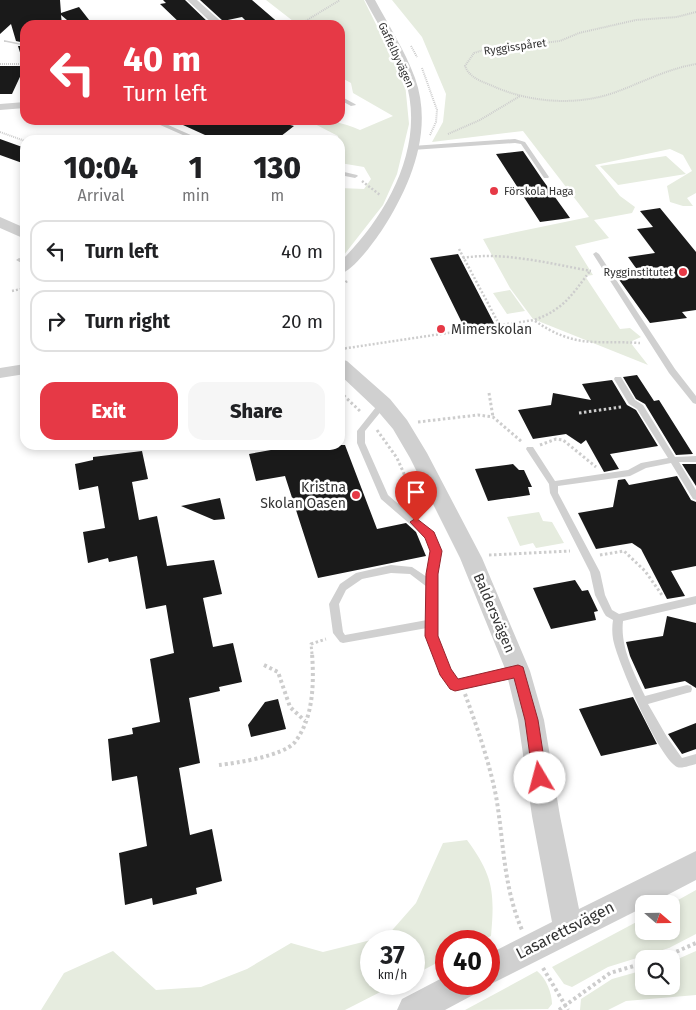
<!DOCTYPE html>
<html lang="en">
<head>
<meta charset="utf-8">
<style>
	:root { --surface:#fff; --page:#f6f6f6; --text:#202124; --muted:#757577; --line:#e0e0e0; --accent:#e63946 }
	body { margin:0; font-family:"Fira Sans",sans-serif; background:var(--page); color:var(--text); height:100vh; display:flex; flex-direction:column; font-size:19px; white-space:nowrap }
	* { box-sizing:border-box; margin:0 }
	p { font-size:16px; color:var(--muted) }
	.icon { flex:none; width:28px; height:28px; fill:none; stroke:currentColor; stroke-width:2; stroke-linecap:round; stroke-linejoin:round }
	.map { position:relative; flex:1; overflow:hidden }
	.drawer { position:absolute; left:20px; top:135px; width:325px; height:315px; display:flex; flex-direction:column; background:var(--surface); border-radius:15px; box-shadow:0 2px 8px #0003 }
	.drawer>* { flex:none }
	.guide { position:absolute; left:20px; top:20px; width:325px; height:105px; border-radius:15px; box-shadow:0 2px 8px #0003; background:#e63946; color:#fff; overflow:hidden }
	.needle { width:32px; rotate:110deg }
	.controls { position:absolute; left:635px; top:895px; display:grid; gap:10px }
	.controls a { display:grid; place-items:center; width:45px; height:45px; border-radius:10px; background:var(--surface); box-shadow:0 2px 8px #0003; font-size:25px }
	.speed { position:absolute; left:360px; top:930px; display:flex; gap:10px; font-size:25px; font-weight:700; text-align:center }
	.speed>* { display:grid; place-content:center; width:65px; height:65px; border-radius:50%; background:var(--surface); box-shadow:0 2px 8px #0003; line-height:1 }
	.speed small { font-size:12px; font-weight:400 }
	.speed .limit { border:8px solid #d22; background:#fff; color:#111 }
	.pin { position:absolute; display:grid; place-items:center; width:42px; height:42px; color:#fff; margin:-51px -21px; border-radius:50% 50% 50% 0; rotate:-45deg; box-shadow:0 0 5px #0007 }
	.pin .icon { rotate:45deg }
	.me { position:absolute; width:55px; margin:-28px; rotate:352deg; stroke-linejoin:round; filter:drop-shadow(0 0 4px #0008) }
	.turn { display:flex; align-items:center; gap:18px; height:105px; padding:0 20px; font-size:22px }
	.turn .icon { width:65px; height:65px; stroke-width:2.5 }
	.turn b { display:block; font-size:35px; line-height:42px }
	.eta { display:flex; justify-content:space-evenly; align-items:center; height:85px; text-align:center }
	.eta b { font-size:30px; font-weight:800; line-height:35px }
	.primary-button { display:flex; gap:10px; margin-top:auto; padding:10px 20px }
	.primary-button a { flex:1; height:58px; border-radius:15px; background:var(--accent); color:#fff; font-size:20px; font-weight:800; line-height:58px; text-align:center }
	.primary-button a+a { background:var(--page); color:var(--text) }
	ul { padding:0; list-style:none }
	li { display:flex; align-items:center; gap:15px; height:62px; margin:0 10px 8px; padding:0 10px; border:2px solid var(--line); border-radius:15px }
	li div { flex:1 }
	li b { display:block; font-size:19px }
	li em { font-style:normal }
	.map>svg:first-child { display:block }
	.green { fill:#e6ecdf }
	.building { fill:#1a1a1a }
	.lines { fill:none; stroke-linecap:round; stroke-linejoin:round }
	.path-far3 { stroke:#cdcdcd; stroke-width:2; stroke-dasharray:1 1; stroke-linecap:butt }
	.path-far2 { stroke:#cdcdcd; stroke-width:2.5; stroke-dasharray:2 2; stroke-linecap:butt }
	.path-far1 { stroke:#cdcdcd; stroke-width:3; stroke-dasharray:2.5 2.5; stroke-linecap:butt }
	.path { stroke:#cdcdcd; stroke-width:4; stroke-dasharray:3 3; stroke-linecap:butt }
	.service { fill:#d0d0d0; fill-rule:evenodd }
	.minor { fill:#d0d0d0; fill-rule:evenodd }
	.tertiary { fill:#d0d0d0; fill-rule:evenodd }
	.route { fill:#e63946; stroke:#96252e }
	.poi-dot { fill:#e63946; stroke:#fff; stroke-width:2 }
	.labels { text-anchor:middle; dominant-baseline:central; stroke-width:5; stroke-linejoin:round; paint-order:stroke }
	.far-street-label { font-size:11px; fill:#333; stroke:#fff }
	.far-poi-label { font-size:11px; fill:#333; stroke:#fff; text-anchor:start }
	.poi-label { font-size:14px; fill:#333; stroke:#fff; text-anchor:start }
	.street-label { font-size:14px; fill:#333; stroke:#fff }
	.near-street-label { font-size:16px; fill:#333; stroke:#fff }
</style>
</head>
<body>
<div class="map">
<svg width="696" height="1010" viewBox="0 0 696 1010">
	<rect width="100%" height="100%" fill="#fff"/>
	<path class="green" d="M266,0H364L405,83L409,124L397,174L383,205L340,260V188L364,189L371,179L364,167L340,163L338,136L307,120C327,120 342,122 360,130L393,116L353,93L351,83L340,77V25H289L293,21Z
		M392,0H696V193L687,198L693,206H683L670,202L667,186L692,171L683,155L670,149L595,165L620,196L635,207L632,213L594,220L609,238L575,246L593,275L585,276L620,329L630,328L641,337L630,342L648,365L533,319L510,288L483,239L589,217L523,131L432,142L443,122L446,94L422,37Z
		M666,156L686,174L618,185L600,166Z
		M510,290L525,311L507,314L493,293Z
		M539,512L543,521L552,522L564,543L536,548L533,543L520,546L507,517Z
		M467,840C493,875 495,892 491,936L480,941H446V958L414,975V941H371V984H396L345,1010H41L64,973L113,951L156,990L201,987L247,969L291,943L323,952L387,936L416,903L443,843Z
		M696,890V934L669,948L608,967L572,987L564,984L552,967L644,918V931H671V904Z
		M696,951V995L626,1001L608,1010H580L581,999L612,979L644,970V986H671V962Z
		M537,971C546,978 552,993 552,1004L548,1009L465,1010Z"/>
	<path class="building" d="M0,0H60L61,13L79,7L93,25H73L61,15L62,25H25V59H22L18,46H24L25,43L16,41L11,24L0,34Z
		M163,0H185L210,24L182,25L160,4L166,3Z
		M200,0H252L281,25H250L242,17L223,21Z
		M0,66H25L12,94H0Z
		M172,120H271L294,126L276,140H231L205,135Z
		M0,139L25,148V164L0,155Z
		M523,151L542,179L570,218L540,222L496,154Z
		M660,208L696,252V310L682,312L687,318L650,323L615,274L638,271L628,257L655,253L637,229L653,227L640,211Z
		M458,254L497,329L475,332L473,326L464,327L430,258Z
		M637,375L654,401L659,400L693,454L676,455L645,404L636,399L623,377Z
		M612,380L627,405L636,410L658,446L610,454L619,469L604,472L586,440L581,444L566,434L533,439L518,410L551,405L553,393L591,400L582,384Z
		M299,445H345L377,529L406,523L416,532L426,556L318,578L285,476L256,481L249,454Z
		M142,451L148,479L132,482L139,520L157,516L167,566L214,560L222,594L203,598L213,647L233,643L242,682L219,687L220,691L189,698L200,763L179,768L190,835L212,829L222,881L196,888L197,894L153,905L152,898L125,905L119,853L147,846L137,776L112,781L108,739L133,734L132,728L160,722L150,659L174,653L166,605L146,609L137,556L109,562L108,558L88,563L83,532L105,528L98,486L79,490L75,464L93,460V457Z
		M513,464L519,470H524L532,487H528L530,495L488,501L475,469Z
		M682,464H696V486Z
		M677,476L691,500L696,502V566L671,571L685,596L667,599L641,549L632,543L596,549L578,513L613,507L618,480L625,479L629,485Z
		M220,498L225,519L214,520L181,506Z
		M575,580L582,591L588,590L598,611L594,612L596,620L551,629L533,588Z
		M667,616L696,623V688L685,681L645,689L630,656L626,642L663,636Z
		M633,697L657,744L601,756L579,709Z
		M278,699L286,729L251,737L248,725L265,702Z
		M696,723V749L682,754L668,734Z"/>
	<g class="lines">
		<path class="path-far3" d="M696,12L677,17L636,20L579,33L560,41L487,49L474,53L465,66C470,79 484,82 495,87C532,103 578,106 616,92C643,82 667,69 696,64
			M299,25L340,0
			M411,46L417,57
			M0,64H25
			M422,68L437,110L436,122L430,135
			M0,132L25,141
			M448,134L480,120L520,96"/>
		<path class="path-far2" d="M362,181L380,195
			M459,249L500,326
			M463,258C502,251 552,264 591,271
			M340,288L347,281
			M12,291L25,288
			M535,321C577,349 594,340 640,343
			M341,349L534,320C563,310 572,295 590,271"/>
		<path class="path-far1" d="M340,392L361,412
			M489,393L493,417
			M579,413L621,407
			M418,422L478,415L493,417L522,442
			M377,430L397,458L421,512
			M540,445L556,439L563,440L596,467
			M489,555L570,551
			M600,555L624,551L645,571L662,595
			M312,654L311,644L326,639"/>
		<path class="path" d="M264,665L278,672L290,707L305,721
			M465,694C477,727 489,761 496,796C504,842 503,886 522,930
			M219,765C237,763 283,756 295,742C314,717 314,682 312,653
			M660,959L696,943
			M543,968L568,1010
			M559,1010L610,973L644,963"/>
		<path class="service" d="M4,40L23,44L21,45L6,42H4Z
			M340,96L355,104L356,105L351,106L340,100Z
			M149,120H157L202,140H194Z
			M515,139L525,142L549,177L548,178H544L521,144L515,143L412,150L409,148L412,146Z
			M340,171L357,175L358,176L355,178L340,175Z
			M596,252L599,254L675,369L696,396V404L693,403L669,373L593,254Z
			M19,258L25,260V265L16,260Z
			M615,377H621L635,400L643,405L675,457L696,456V462H679L696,490V500L693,499L671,463L646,468L630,476L558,486V493L600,572L605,595L612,610L619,614L696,596V604L623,621C620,647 634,673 645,696L687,685L691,686L692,689L691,692L687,693L648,704L667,737L682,758L696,754V764C691,765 682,769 677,767C659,758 617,661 613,639C612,633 612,626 613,620L606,616L604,613L595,595L590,572L550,493L549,484L526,449L527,447H533L555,481L628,470L641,463L668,458L637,409L629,404L614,379Z
			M383,401L387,404L365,431V443L388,495L433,534L441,551L437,574V636L449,669L457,680L518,667L522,668L523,671L522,674L455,689C441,684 427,642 427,628L343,643L340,642L333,633L329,604L340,584L356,573L391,565L412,567L427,577L431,551L426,538L381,499L357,443V431L380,402ZM391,573L410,574L427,587V620L345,635L343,632L339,604L346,590L362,579Z"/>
		<path class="minor" d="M187,0H197L225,25H214Z
			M365,0H375C389,26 405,51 415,78C434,131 410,187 382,230C374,242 353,271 340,274V262C386,217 427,146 405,79C395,51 379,26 365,0Z
			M25,102V108L0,110V104Z
			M25,364V374L0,378V368Z"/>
		<path class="tertiary" d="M0,217L25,228V239L0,228Z
			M340,359L347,361L390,399L407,420L427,453L482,558L530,671L544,720L560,816L579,909L696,851V880L650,904H644V907L489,985L485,984H489V954L552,922L532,816L518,720L506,671L460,558L410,458L393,429L376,409L340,375Z
			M446,976V984H477L473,995L445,1010H397L402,999Z"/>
	</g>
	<path class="route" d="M416,518L434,532L442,551L438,574V636L451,669L458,679L518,665L523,667L538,720L547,778L545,783L540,785L535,783L533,778L525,720L514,678L455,691L450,689L440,675L425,636L426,574L430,551L425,538L410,522Z"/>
	<g class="poi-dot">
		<circle cx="494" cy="191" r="5"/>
		<circle cx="683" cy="272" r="5"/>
		<circle cx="441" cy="329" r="5"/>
		<circle cx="356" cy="495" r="5"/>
	</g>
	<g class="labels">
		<g class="far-street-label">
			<text transform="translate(515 47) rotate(-8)">Ryggisspåret</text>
			<text transform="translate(396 55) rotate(65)">Gaffelbyvägen</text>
		</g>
		<g class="far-poi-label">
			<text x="504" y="191">Förskola Haga</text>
			<text x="673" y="272" text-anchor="end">Rygginstitutet</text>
		</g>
		<g class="poi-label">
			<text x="451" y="329">Mimerskolan</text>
			<text x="346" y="487" text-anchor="end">Kristna<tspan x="346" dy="16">Skolan Oasen</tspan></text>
		</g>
		<g class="street-label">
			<text transform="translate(494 613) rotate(67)">Baldersvägen</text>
		</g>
		<g class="near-street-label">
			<text transform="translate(565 930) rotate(-27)">Lasarettsvägen</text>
		</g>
	</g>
</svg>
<div class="controls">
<a><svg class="needle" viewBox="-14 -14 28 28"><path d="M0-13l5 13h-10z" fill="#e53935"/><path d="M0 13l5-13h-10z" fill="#757577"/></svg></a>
<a><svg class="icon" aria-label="search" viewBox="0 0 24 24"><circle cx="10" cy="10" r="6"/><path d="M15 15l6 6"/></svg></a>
</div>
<div class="speed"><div>37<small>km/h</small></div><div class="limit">40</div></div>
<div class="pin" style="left:416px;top:522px;background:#d93025"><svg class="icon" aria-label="arrive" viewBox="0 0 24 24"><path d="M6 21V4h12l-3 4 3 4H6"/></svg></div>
<svg class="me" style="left:540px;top:778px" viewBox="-20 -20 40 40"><circle r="19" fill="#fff"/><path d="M0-13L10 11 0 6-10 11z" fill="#e63946"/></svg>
<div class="guide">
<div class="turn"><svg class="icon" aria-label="left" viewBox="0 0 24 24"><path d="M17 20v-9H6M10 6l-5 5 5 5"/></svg><div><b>40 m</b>Turn left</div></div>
</div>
<section class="drawer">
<div class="eta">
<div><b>10:04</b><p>Arrival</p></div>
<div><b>1</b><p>min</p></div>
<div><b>130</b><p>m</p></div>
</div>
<ul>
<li><svg class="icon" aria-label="left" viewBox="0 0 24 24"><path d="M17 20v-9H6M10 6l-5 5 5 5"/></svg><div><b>Turn left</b></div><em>40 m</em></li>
<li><svg class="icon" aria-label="right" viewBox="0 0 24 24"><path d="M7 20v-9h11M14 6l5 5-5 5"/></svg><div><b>Turn right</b></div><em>20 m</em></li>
</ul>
<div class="primary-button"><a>Exit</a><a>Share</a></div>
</section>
</div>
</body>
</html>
